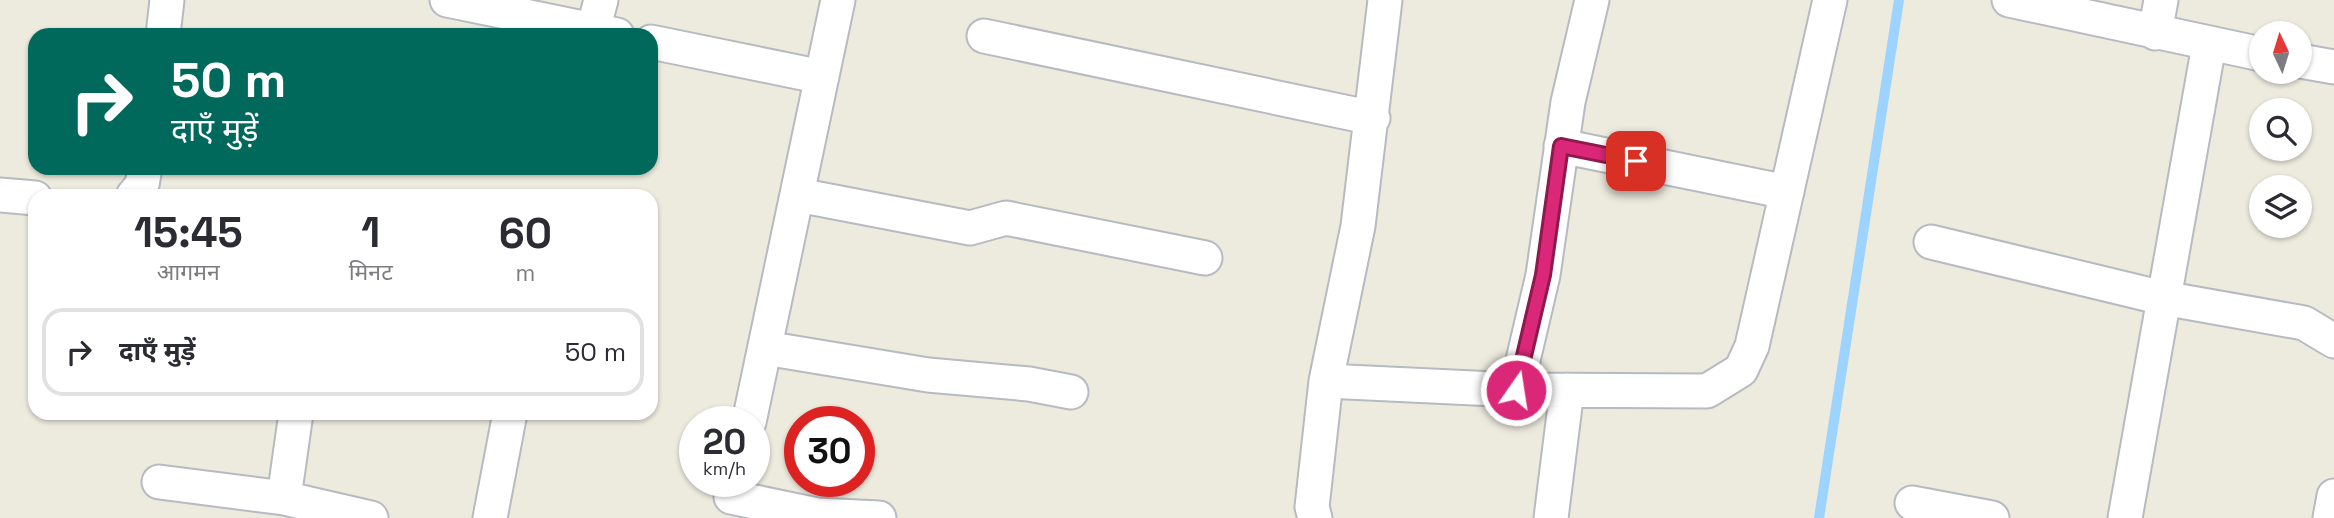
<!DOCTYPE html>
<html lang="hi">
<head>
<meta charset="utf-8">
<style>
	:root { --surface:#fff; --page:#f7f7f7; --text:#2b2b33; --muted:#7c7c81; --line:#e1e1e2 }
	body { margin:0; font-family:"Space Grotesk","Noto Sans Devanagari",sans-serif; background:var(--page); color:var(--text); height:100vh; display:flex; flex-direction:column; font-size:26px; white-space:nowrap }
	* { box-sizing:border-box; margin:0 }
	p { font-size:23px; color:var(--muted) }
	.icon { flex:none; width:38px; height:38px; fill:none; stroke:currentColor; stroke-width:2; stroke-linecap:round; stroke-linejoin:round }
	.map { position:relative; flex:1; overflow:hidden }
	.details { position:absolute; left:28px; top:189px; width:630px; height:231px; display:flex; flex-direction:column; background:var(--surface); border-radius:21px; box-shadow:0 2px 5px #0004 }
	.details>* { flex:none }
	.hud { position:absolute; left:28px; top:28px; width:630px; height:147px; border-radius:21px; box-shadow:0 2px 5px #0004; background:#00695c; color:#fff; overflow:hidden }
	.needle { width:46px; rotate:356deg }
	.fabs { position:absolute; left:2249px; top:21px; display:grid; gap:14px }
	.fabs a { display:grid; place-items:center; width:63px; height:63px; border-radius:50%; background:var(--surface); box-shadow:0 2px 5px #0004; font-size:35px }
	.speed { position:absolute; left:679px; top:406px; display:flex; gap:14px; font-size:35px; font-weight:700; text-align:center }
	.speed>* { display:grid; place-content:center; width:91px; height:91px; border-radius:50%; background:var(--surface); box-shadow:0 2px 5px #0004; line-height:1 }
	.speed small { font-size:18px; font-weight:400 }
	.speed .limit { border:10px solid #d22; background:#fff; color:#111 }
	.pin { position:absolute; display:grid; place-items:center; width:60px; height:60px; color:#fff; margin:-30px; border-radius:14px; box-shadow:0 4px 10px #0006 }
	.me { position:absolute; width:77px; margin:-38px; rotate:13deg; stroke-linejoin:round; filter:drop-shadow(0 0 5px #0008) }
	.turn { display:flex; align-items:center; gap:24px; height:147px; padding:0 28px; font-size:32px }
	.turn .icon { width:91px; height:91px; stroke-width:2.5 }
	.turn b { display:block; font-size:49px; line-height:60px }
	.eta { display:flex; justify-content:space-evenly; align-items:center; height:119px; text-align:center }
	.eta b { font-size:42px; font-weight:600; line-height:49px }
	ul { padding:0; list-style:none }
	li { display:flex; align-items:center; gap:21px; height:88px; margin:0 14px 10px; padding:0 14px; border:4px solid var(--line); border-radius:21px }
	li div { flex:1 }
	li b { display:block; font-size:26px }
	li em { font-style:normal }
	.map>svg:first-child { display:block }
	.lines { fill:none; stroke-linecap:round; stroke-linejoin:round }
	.stream { stroke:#9cd3ff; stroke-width:10 }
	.minor-casing { stroke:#b7bac0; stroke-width:37 }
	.minor { stroke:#fff; stroke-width:33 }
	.route-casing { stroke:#8e194d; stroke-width:18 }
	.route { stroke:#db2777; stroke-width:12 }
</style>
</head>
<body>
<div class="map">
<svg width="2334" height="518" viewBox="0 0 2334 518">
	<rect width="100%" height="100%" fill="#edeade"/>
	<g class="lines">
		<path class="stream" d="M1819,518L1899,0"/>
		<g class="minor-casing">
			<path id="minor" d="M447,0L617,35
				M1385,0L1358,226L1326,381L1516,390
				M1592,0L1568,102L1543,275L1516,390L1707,391L1741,370L1752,346L1830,0
				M2009,0L2261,54
				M593,30L601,0
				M2155,33L2161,0
				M163,35L167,0
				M984,36L1373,118
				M651,42L822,77
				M2300,61L2334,67
				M1561,146L1787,192
				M0,195L35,198
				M798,195L970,228L1006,218L1205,258
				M133,196L142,185L145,168
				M1931,242L2163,298L2304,323L2334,341
				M765,348L928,375L1029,384L1071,392
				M749,422L838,0
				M159,482L284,498L371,518
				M731,497L817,515L879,518
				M284,498L296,413
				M1912,503L1992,518
				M490,518L510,413
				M1315,518L1312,507L1326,381
				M1551,518L1567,390
				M2125,518L2209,45
				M2330,518L2334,496"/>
		</g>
		<use href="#minor" class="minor"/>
	</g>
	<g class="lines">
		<g class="route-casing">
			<path id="route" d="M1516,390L1543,275L1561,146L1636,161"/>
		</g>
		<use href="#route" class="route"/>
	</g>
</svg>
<div class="fabs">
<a><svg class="needle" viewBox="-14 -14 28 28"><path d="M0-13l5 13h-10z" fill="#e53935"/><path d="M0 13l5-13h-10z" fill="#7c7c81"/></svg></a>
<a><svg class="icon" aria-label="search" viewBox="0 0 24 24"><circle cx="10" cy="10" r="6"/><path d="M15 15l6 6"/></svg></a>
<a><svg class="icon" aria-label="layers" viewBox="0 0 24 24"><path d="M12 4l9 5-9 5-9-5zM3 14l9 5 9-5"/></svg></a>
</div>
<div class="speed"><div>20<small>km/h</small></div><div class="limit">30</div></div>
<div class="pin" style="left:1636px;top:161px;background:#d93025"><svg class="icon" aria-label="arrive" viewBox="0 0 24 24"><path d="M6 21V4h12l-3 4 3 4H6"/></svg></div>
<svg class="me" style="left:1516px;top:390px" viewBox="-20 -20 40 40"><circle r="17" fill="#db2777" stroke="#fff" stroke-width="3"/><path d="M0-11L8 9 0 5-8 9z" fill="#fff"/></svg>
<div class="hud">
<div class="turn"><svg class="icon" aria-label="right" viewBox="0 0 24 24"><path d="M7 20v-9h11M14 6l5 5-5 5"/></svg><div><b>50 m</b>दाएँ मुड़ें</div></div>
</div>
<section class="details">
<div class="eta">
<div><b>15:45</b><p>आगमन</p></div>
<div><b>1</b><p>मिनट</p></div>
<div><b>60</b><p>m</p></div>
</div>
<ul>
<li><svg class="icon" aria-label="right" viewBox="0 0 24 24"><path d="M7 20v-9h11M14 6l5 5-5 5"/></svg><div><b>दाएँ मुड़ें</b></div><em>50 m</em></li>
</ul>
</section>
</div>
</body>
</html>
